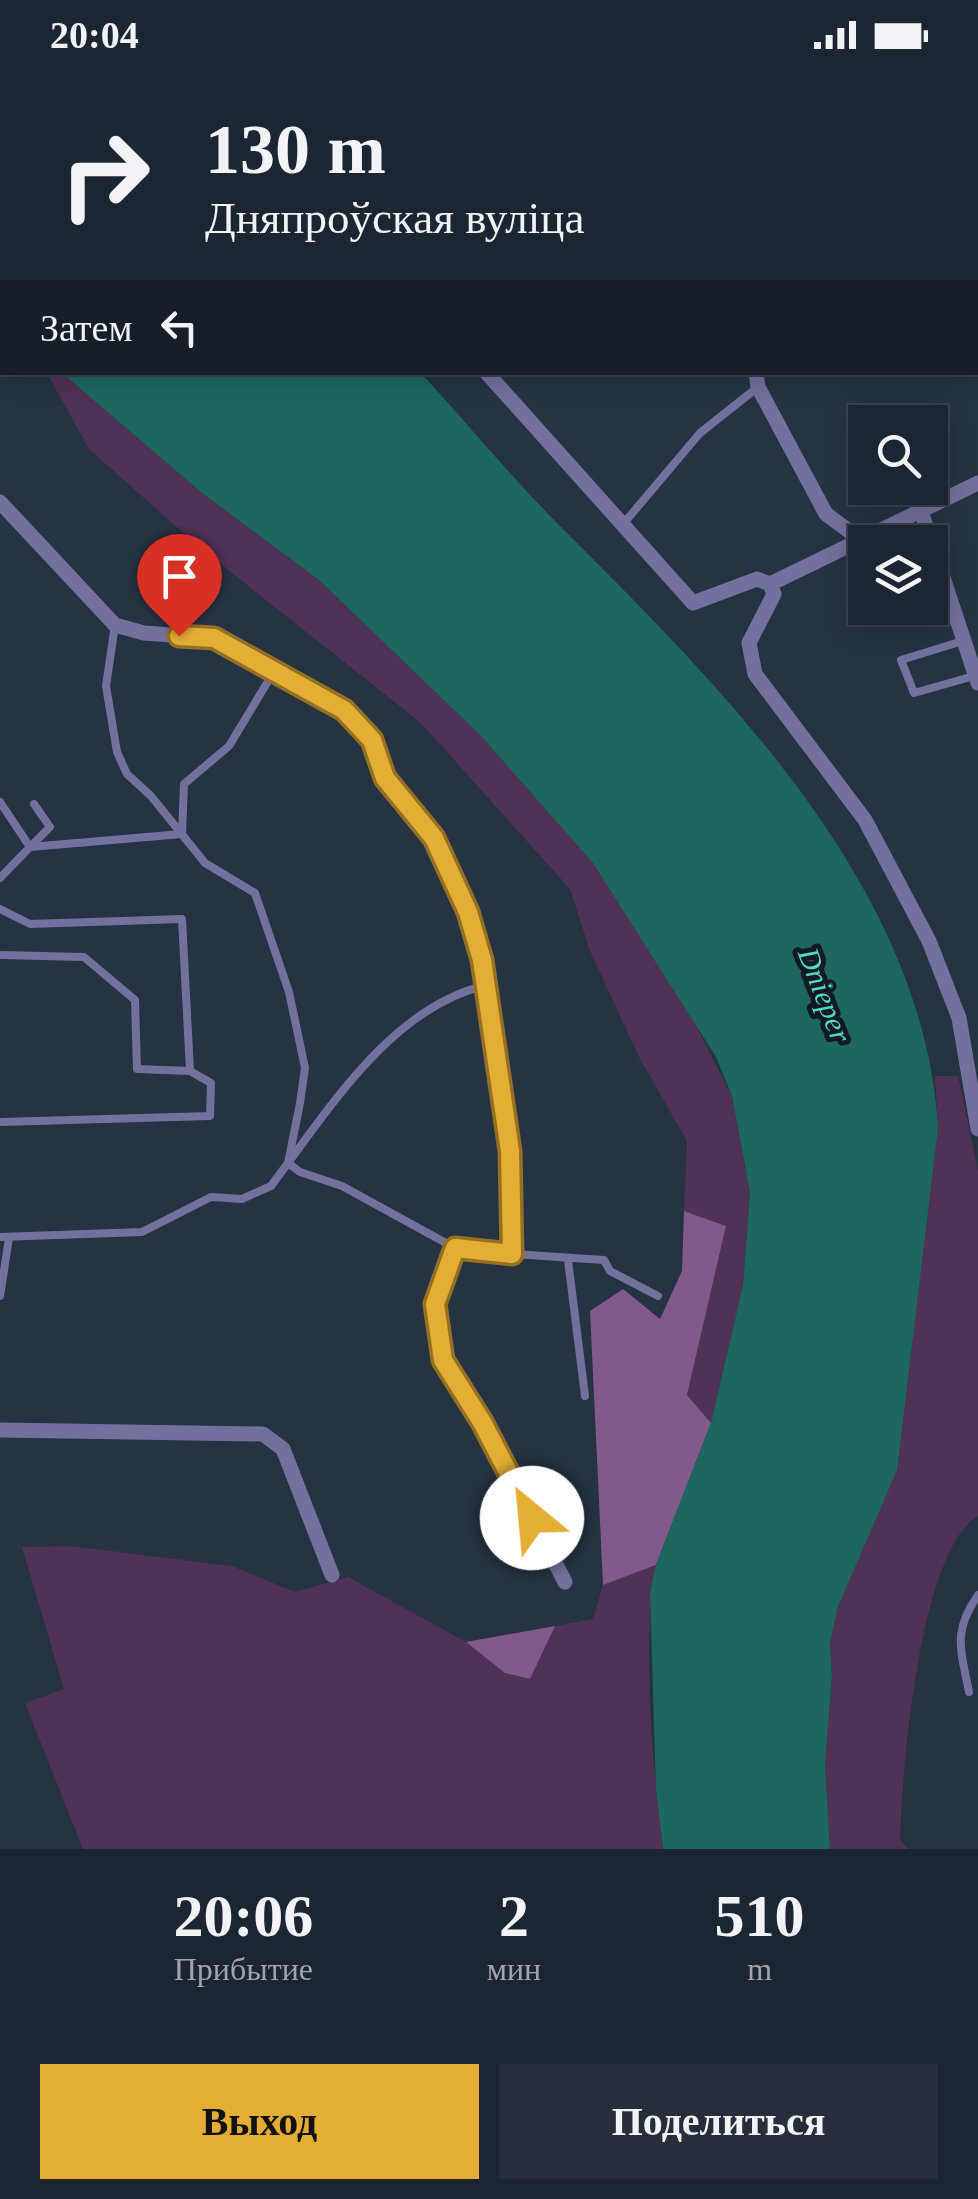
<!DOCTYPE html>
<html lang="ru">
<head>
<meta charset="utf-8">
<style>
	:root { --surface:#1c2632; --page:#252e3a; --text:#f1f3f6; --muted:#a0a5ac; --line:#3a434d; --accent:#e4ae35 }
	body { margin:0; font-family:Georgia,serif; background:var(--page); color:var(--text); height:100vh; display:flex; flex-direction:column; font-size:38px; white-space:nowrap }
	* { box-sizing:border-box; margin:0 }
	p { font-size:32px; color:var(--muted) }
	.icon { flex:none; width:55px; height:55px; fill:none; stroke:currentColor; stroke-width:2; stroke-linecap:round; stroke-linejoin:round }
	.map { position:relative; height:1779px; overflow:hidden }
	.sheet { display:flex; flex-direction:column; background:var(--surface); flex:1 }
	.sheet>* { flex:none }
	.hud { position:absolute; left:0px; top:0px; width:980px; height:305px; box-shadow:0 5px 25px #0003,0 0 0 2px var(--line); background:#1c2632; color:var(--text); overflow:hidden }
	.tools { position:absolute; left:848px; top:335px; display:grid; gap:20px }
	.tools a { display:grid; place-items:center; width:100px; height:100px; border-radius:0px; background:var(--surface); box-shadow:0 5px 25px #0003,0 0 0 2px var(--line); font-size:50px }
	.pin { position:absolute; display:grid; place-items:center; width:85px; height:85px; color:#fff; margin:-102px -42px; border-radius:50% 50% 50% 0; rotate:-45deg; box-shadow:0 0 10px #0007 }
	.pin .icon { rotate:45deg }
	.me { position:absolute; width:110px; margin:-55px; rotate:332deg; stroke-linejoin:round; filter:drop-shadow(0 0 8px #0008) }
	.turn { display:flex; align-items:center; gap:35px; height:210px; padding:0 40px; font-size:45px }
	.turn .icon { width:130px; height:130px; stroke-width:2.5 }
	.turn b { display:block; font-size:70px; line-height:85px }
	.then { display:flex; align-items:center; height:95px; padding:0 40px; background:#0003; gap:20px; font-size:38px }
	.eta { display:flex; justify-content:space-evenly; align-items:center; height:170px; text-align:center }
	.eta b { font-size:60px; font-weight:700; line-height:70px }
	.button { display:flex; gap:20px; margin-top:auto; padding:20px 40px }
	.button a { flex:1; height:115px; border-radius:0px; background:var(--accent); color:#111; font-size:40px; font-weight:700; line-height:115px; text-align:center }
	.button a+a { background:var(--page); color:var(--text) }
	.status { display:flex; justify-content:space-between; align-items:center; height:70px; padding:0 50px; background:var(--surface); direction:ltr }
	.status svg { height:28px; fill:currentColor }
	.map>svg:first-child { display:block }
	.green { fill:#4f3256 }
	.forest { fill:#81598b }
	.water { fill:#1d675f }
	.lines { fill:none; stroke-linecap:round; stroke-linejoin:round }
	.lane { stroke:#72719d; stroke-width:8 }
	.street { stroke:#72719d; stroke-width:15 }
	.secondary { stroke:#9793d9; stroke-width:20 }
	.route-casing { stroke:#947122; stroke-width:25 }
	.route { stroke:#e4ae35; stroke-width:18 }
	.labels { text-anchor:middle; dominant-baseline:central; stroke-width:10; stroke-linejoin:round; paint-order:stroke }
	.water-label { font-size:30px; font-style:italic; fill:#51daca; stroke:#141a22 }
</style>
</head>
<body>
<div class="status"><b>20:04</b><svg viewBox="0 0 49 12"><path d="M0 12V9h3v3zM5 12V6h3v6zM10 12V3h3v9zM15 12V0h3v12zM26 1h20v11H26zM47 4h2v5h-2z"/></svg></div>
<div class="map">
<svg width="978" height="1779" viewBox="0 0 978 1779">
	<rect width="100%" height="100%" fill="#253343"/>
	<path class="green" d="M47,303H62L202,423L319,510L480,665L593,793L686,936L732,1026L750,1123L743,1215L711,1353L687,1325L726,1156L684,1141L687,1071L639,987L590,881L570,819L421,653L198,476L89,379Z
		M935,1006H958L978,1101V1446C919,1480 902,1703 900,1770L908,1779H830L825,1694L832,1606L830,1573L838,1537L869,1462L921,1181L938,1058Z
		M71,1476L232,1496L295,1522L348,1507L466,1572L505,1603L529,1609L555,1556L593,1549L603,1515L656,1495C641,1574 653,1697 663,1779H83L25,1633L64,1619L22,1477Z"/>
	<path class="forest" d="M684,1141L726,1156L687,1325L711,1353L656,1495L603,1515L590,1241L623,1219L660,1249L682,1201Z
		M555,1556L530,1609L505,1603L466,1572Z"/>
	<path class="water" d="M0,0L54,2H2V244Z
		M62,303H421C467,353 510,406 559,455C721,617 924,815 938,1058L897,1400L838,1537L830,1573L832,1606L825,1694L830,1779H663L656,1720L650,1523L656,1495L711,1353L743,1215L750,1123L732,1026L716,987L593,793L480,665L319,510L202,423Z"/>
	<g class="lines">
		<path class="lane" d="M624,453L700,363L758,317
			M966,570L901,590L914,623L974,606
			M0,732L30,777L50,757L34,734
			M0,808L30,777L182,764L184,714L229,676L273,603
			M0,839L30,854L182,849L190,1001L137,999L135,930L84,887L0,885
			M0,1052L210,1046L211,1013L190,1001
			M0,1167L142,1162L211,1127L242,1129L271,1116L288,1093L300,1033L305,998L289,922L255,823L205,793L151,726L127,704L117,682L106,616L115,555
			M455,1178L342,1116L300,1102L288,1093C339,1024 399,935 487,915
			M513,1184L604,1190L610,1201L658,1226
			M568,1190L585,1326
			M0,1226L9,1168
			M969,1622C961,1580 952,1562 978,1525"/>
		<path class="street" d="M108,0L110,2
			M591,0L592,2
			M486,302L693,533L757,509L770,514L774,524L749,573L755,604L865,750L929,871L959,948L978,1059
			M756,302L758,317L826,444L861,470
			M0,432L115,555L144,563L214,568L344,640L372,670L385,709L434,768L468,842L482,890L510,1081L513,1184L455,1178L435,1234L443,1290L482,1352L565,1512
			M921,441L978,613
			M770,514L978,413
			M0,1360L263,1364L283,1379L332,1505"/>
		<path class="secondary" d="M954,0L955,2
			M421,2L422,0
			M978,62V63"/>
	</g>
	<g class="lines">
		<g class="route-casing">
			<path id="route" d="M179,566L214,568L344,640L372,670L385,708L434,768L468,842L482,890L510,1081L512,1184L455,1178L435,1234L443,1290L482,1352L532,1448"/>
		</g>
		<use href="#route" class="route"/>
	</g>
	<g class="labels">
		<g class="water-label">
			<text transform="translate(825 925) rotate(69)">Dnieper</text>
		</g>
	</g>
</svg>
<div class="tools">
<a><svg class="icon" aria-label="search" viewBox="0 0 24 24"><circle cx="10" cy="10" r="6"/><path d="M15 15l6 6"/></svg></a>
<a><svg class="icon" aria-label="layers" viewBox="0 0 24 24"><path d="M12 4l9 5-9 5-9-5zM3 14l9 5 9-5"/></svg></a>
</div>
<div class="pin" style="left:179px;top:566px;background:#d93025"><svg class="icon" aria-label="arrive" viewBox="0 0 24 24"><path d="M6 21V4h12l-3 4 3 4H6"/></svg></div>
<svg class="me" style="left:532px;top:1448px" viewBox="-20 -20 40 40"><circle r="19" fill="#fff"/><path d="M0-13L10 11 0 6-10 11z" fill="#e4ae35"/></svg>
<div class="hud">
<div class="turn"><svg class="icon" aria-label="right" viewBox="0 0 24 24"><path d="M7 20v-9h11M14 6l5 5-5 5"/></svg><div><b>130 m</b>Дняпроўская вуліца</div></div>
<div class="then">Затем<svg class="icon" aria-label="left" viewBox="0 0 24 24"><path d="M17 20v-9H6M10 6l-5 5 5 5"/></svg></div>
</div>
</div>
<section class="sheet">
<div class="eta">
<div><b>20:06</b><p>Прибытие</p></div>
<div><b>2</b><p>мин</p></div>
<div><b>510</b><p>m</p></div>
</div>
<div class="button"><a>Выход</a><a>Поделиться</a></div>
</section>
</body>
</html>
